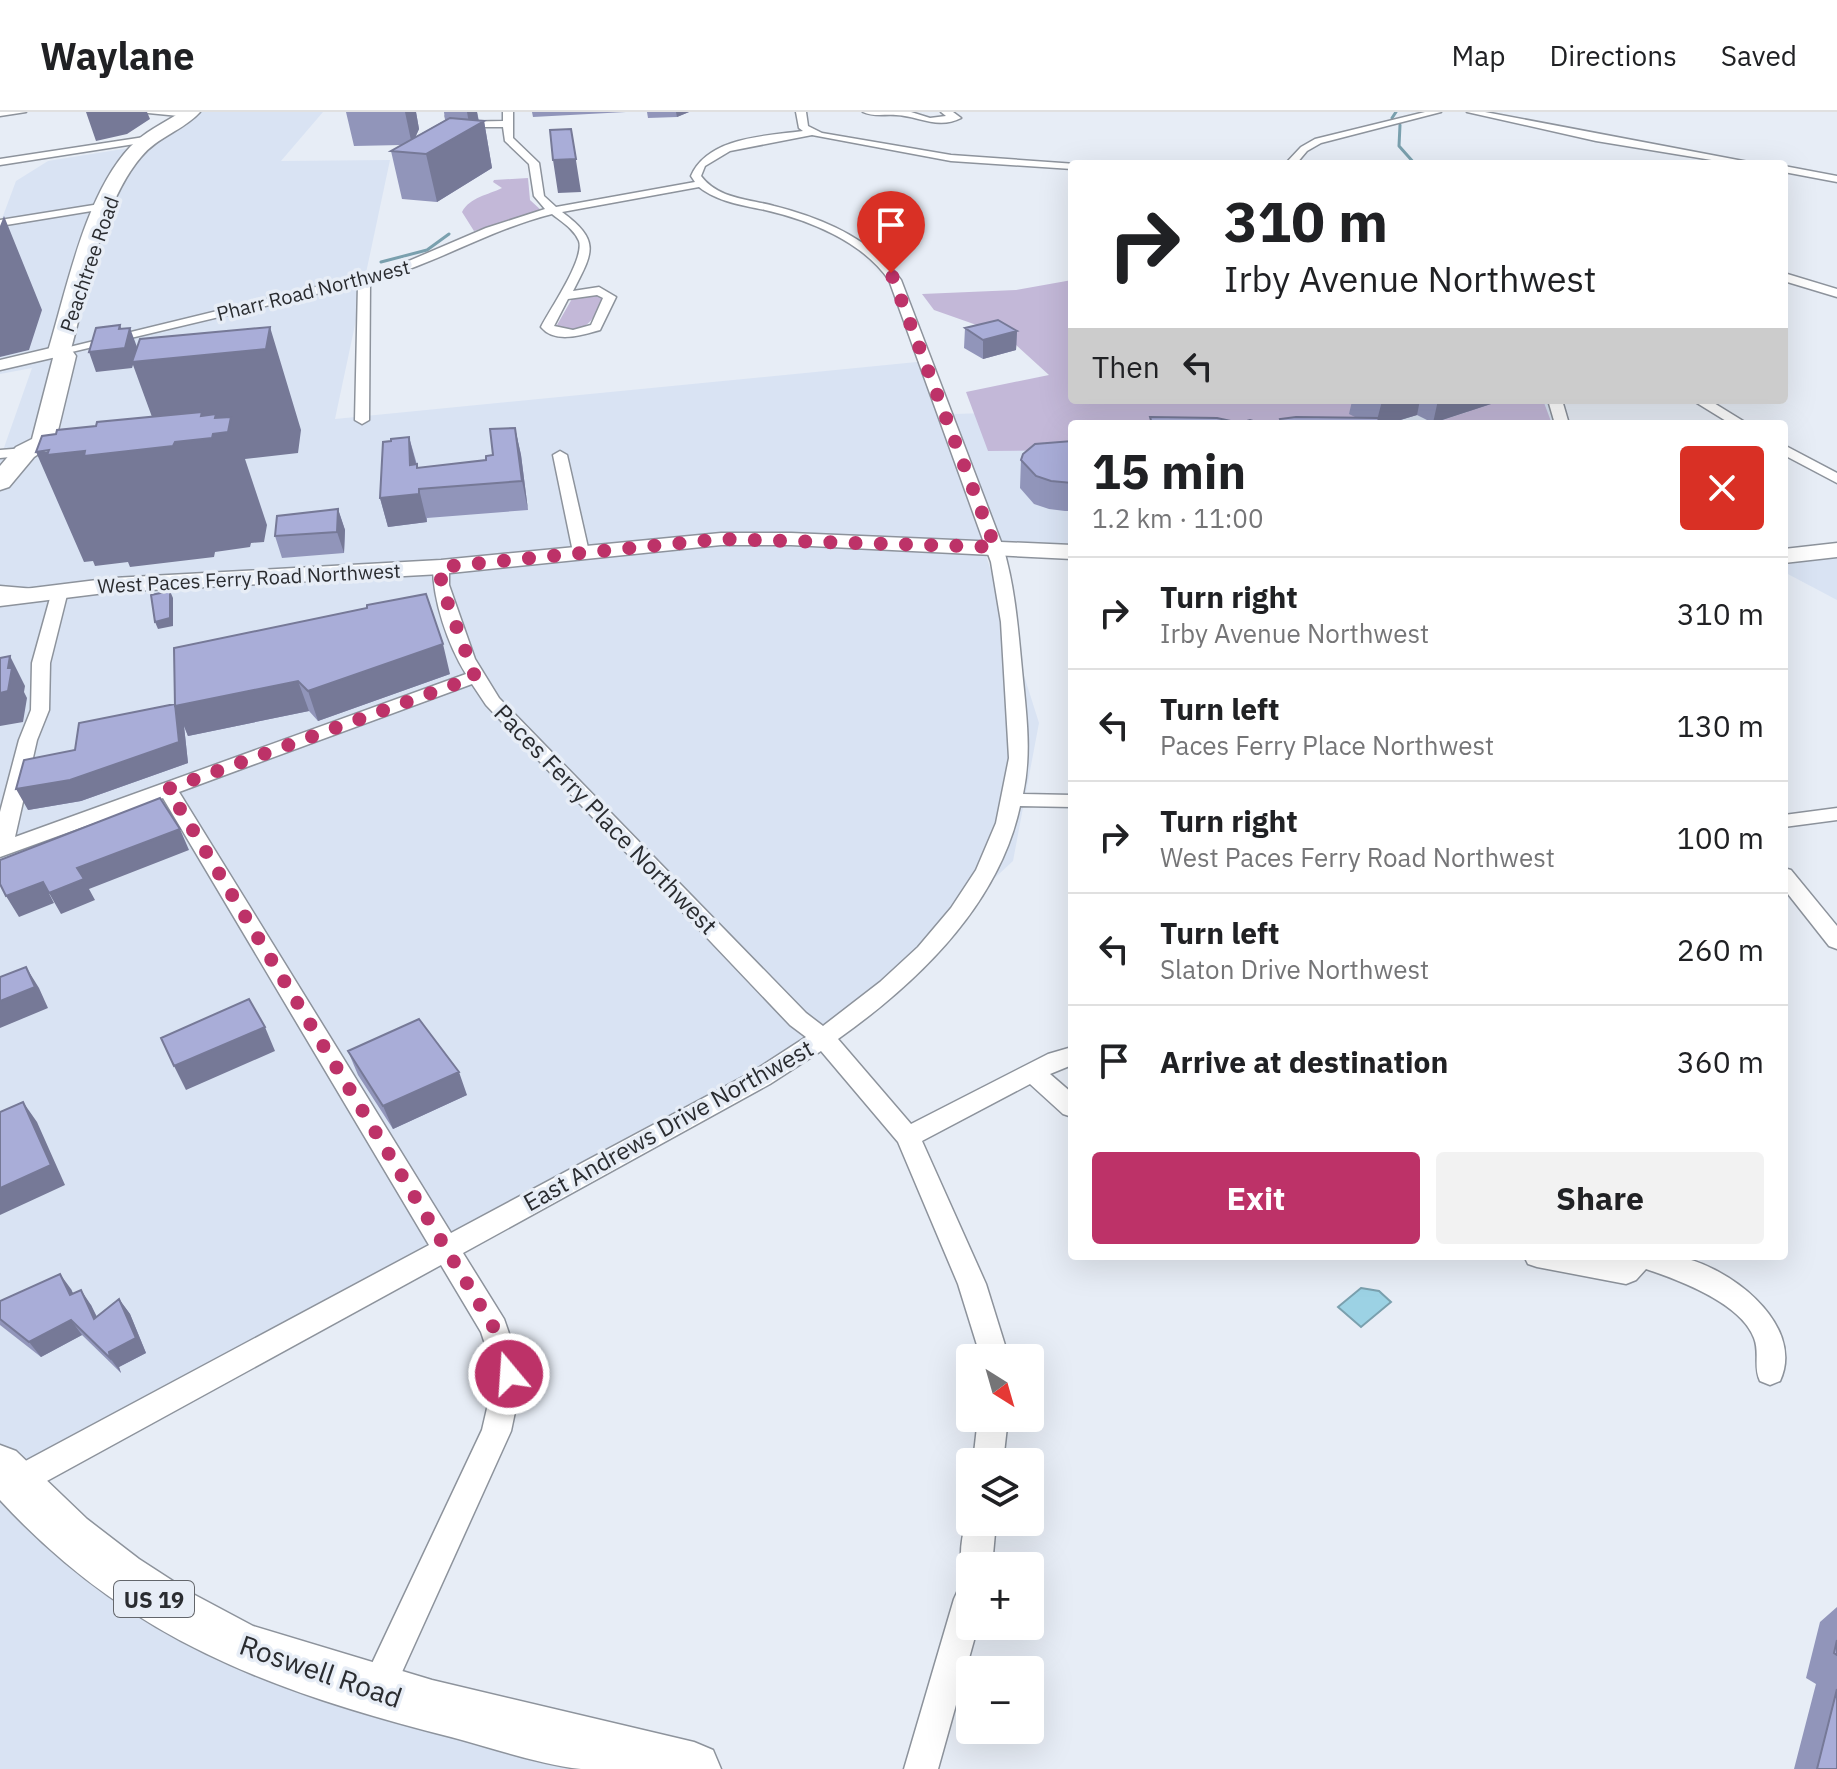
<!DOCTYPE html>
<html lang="en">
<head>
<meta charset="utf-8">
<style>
	:root { --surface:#fff; --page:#f2f2f2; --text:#202124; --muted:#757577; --line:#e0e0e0; --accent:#bd3268 }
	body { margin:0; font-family:"IBM Plex Sans",sans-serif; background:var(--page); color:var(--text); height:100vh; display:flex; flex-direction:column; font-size:30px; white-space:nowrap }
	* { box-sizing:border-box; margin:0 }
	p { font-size:26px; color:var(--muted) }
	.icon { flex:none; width:44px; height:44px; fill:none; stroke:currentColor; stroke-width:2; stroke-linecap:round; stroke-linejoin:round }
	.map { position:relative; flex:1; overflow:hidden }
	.sheet { position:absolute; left:1068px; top:308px; width:720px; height:840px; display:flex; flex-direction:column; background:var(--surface); border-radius:8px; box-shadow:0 8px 32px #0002 }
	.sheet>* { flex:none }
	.guide { position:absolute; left:1068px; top:48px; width:720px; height:244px; border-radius:8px; box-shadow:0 8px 32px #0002; background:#fff; color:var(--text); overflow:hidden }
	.needle { width:52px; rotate:143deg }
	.tools { position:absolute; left:956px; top:1232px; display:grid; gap:16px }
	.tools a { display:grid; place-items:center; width:88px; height:88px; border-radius:8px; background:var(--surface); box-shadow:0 8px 32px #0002; font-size:40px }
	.pin { position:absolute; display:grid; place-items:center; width:68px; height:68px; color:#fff; margin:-82px -34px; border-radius:50% 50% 50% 0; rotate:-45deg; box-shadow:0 0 8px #0007 }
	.pin .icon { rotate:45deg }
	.me { position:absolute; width:88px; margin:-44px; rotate:342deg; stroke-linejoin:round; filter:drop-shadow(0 0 6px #0008) }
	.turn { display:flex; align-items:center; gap:28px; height:168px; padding:0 24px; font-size:36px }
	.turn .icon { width:104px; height:104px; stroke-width:2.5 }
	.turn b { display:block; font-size:56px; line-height:68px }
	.then { display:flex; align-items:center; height:76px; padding:0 24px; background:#0003; gap:16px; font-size:30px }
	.round { display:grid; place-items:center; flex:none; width:84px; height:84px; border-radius:8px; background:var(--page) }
	.summary { display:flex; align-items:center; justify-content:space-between; height:136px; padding:0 24px }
	h1 { font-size:48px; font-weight:800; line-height:60px }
	.button { display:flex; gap:16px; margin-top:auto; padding:16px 24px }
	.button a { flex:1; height:92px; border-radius:8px; background:var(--accent); color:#fff; font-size:32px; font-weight:800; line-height:92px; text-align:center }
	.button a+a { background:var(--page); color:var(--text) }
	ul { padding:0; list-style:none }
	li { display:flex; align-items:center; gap:24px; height:112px; padding:0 24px; border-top:2px solid var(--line) }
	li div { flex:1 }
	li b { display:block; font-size:30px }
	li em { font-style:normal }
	header { display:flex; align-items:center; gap:48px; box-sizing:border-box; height:112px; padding:0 40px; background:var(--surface); border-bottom:2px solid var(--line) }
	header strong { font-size:38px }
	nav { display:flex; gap:44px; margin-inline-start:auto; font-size:28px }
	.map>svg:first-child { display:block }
	.built { fill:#d9e3f3 }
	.green { fill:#c3b8d8 }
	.water { fill:#9cd2e4; stroke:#7aa0ae; stroke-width:2 }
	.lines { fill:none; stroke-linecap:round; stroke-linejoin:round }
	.stream { stroke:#7aa0ae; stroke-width:3 }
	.street-casing { stroke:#8d939c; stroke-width:3 }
	.secondary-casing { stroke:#8d939c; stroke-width:3 }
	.primary-casing { stroke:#8d939c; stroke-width:3 }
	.highway-casing { stroke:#8d939c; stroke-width:3 }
	.street { fill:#fff; fill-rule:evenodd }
	.secondary { fill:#fff; fill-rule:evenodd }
	.primary { fill:#fff; fill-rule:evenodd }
	.highway { fill:#fff; fill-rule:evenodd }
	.wall { fill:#9195ba }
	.shaded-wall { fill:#767997 }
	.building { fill:#a9add8; stroke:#767997; stroke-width:2 }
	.route { stroke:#bd3268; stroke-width:14; stroke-dasharray:0 25.2 }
	.labels { text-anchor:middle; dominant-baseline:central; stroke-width:7; stroke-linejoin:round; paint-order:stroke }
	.far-street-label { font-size:20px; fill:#2a2c30; stroke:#e7edf6 }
	.shield { fill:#e7edf6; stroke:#63666b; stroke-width:2 }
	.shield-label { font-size:22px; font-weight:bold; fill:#2a2c30 }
	.street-label { font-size:24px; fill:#2a2c30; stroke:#e7edf6 }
	.near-street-label { font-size:28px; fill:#2a2c30; stroke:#e7edf6 }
</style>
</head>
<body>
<header>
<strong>Waylane</strong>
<nav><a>Map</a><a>Directions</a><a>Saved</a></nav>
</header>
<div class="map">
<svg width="1837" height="1657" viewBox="0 0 1837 1657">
	<rect width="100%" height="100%" fill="#e7edf6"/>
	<path class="built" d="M195,0H323L281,49L390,48L335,307L927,249L954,302L1420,288H1562L1566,312H1072V439L984,437L1039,611L1013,749L853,897L619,1044L446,1152L7,1379L287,1549L602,1657H0V347L32,256L0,262V112L16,69L48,49L148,33Z
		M1837,435V488L1784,460V440Z"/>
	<path class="green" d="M528,66L530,88L542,99L474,119L462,100C470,85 488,83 502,76L493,70L494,68Z
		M1072,168V288H1351L1365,297L1357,312H1072V338L988,339L966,280L1049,263L1005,223L934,198L922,182L1016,178Z
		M599,182L605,187C590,211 589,219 559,218L557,213L573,185Z
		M1483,288H1543L1552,312L1433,311L1467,300Z"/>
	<path class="water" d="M1361,1176L1379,1179L1391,1190L1361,1215L1338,1195Z"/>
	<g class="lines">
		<path class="stream" d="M1392,6L1396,0
			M1400,13L1399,34L1415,52
			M381,150L427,138L449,122"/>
		<g class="street-casing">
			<path id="street" d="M0,0H26L0,4Z
				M138,0H192L194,2L189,5Z
				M452,0H464L456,5V10L503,9V0H513V26L539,51L544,84L556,95L695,70L691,64C708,25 766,24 803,19L799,16L796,0H806L808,14L822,21L951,43L1076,52H1072V57L951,49L812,23L730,39L705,54L701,64C718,87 749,87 774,94C822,106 872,127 901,168L1003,435C1015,475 1018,516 1022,558C1026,600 1032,640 1023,682L1072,683V695L1020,694C999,793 917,871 838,927L911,1012L1048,942L1072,935V953L1050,962L1072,981V1005L1063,1002L1030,972L922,1029L986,1172L1009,1246H981L958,1172L898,1030L821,939L770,972L463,1141L504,1207L523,1262L511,1319L388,1591L376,1596L364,1591L359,1579L482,1318L495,1262L481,1220L441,1153L25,1381L14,1385L3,1381L0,1368L3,1361L429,1133L163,686L0,745V700L19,628L31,598L32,551L52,479L60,474L68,479L50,551L49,598L37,628L15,725L466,562C448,533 433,489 433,455L441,450L449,455V473L475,547L499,586L806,901L823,914L880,870L918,835L951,796L976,758L996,711L1009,646L1001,510L991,450L889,168C862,129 809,108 765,98C742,93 718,90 699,75L562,100C601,129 593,140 573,179L599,175L616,185L600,218C582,223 555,232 541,215C550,197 585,147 579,129C574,117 562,110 552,102C488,118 433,154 370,169L369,308L362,312L355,308L358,172L59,243L53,239L390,157L486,116L545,97L534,84L529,52L505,29L503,15H449L446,4ZM597,183L603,186L591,213L573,218L554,214L568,187ZM472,572L486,593L790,913L806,925L752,960L451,1121L179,680Z
				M863,0H911L930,6L946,4L941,0H953L961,6C938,18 919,4 896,3C885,2 873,5 863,0Z
				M1425,0H1441L1321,31L1307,39L1296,52H1285L1301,35L1315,27Z
				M1467,0H1485L1759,52H1736L1596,29Z
				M151,24L154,29L0,53V47Z
				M1784,54L1837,64V70L1784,60Z
				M106,91L111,94L110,96L0,114V108Z
				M1784,161L1837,177V185L1784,169Z
				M1548,288H1562L1569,312H1555Z
				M1692,288H1709L1748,312H1731Z
				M1784,333L1837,361V371L1784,343Z
				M25,336L30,337V343L0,346V338Z
				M560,339L567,343L589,440L581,445L573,440L553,343Z
				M1837,696V708L1784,715V703Z
				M1784,756L1791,758L1837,814V837L1829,834L1784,777Z
				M1524,1144H1601L1621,1147L1624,1144C1640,1144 1657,1142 1673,1144C1724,1150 1807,1211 1780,1269L1770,1273L1760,1269C1753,1255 1760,1241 1754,1226C1741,1191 1679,1168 1646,1157L1636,1168L1626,1172L1537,1155L1528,1152Z
				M978,1306H1008L1003,1350H973Z
				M970,1400V1410H996L992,1454H970V1467L965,1465C957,1446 962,1418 970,1400Z
				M970,1471V1514H978L938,1657H904L954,1487L959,1476Z"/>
		</g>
		<g class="secondary-casing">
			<path id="secondary" d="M59,234L65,235L68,239L65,243L0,258V248Z
				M721,421H791L1072,433V447L791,433H721L441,462L113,480L0,494V480L113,466L441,448Z
				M1837,431V445L1784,451V437Z"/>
		</g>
		<g class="primary-casing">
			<path id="primary" d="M0,1333L16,1339L87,1407L139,1447L193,1482L253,1514L432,1568L694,1630L713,1638L721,1657C675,1657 626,1657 581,1657C538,1652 493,1636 451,1625C271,1579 129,1528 0,1388Z"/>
		</g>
		<g class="highway-casing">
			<path id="highway" d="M181,0H200C184,18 157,25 141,45C101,92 87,179 71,237L76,244L55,331L34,345L9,375L0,378V354L16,335L32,327L53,246L48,239C67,176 85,83 130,35C144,20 164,11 181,0Z
				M0,474L35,477L39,483L35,489L0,492Z"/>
		</g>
		<use href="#street" class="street"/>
		<use href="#secondary" class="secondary"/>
		<use href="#primary" class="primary"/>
		<use href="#highway" class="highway"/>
	</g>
	<path class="wall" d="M346,0H416L419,17L415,25L445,8L444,0H477L479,9H484L492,56L437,90L402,87L391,39L401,33L354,34Z
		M532,0H626L533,5Z
		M647,0H689L677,5L648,6Z
		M965,216L1017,219L1016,238L983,247L964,236Z
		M1350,288H1492L1491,292L1433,311L1417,303L1387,312H1279L1280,307L1357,306L1349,302L1352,289Z
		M515,316L521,343L528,398L427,406V410L388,415L380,386L391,329L409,325L418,356L486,348L493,343Z
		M1072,329V399H1065L1049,397L1034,392L1020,376L1021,348Z
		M338,397L345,418L344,441L282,446L275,424Z
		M174,536L450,562L318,609L309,599L188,624L184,614L188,651L81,689L28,698L75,638L175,592Z
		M348,939L467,983L393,1017L358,963Z
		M71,1177L73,1182L91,1193L97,1205L119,1187L130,1202L146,1241L119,1255L121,1261L82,1223L41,1245L0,1213V1189Z
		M1837,1495V1657H1794L1816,1572L1806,1566L1820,1510Z"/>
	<path class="shaded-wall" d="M86,0H147L150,7L127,22L96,29Z
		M405,0H416L419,17L412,33Z
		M467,0H477L479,12L484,9L492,56L437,90L426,42L470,17Z
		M676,0H689L677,5Z
		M571,17L581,80L558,81L553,48Z
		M4,104L42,198L29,238L0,245V114Z
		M120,213L126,231L130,216L137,235L270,215L301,318L298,341L245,347L267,413L264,430L251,431L250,435L215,440L214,445L130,455L128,450L95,454L93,449L84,450L36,340L163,335L133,253L132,256L96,260L89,240L119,217Z
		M1017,219L1016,238L983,247V228Z
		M1384,288H1420L1417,303L1387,312H1376L1382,289Z
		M1438,288H1492L1491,292L1433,311Z
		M515,316L521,343L528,398L522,369Z
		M409,325L416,352L410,353Z
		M419,377L427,410L388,415L380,386Z
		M338,397L345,418L344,441L337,420Z
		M170,479L173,486V514L158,517L155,510Z
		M443,532L450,562L318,609L308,579Z
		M10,544L25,574L24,580L27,586L23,610L0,614V581L8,556Z
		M298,569L309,599L188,624L184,614L188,651L81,689L28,698L16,677L175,592Z
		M180,717L189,738L89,777L95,788L61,802L49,781L77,756Z
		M43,770L54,791L19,805L6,784Z
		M26,855L39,876L48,896L0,916V889Z
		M265,915L275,939L186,978L174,954Z
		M459,960L467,983L393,1017L383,994Z
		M23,990L37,1010L65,1073L0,1103V1076Z
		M60,1162L71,1177L81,1198L70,1183Z
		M81,1178L91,1193L105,1222L94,1207Z
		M119,1187L130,1202L146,1241L119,1255L121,1261L110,1246L109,1240Z
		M71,1208L82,1223L41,1245L29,1230Z"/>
	<path class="building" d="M450,6L484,9L426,42L391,39Z
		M571,17L576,47L553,48L550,18Z
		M998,208L1017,219L983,228L965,216Z
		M120,213L119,217L130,216L125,236L89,240L96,216Z
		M270,215L266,237L132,250L140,227Z
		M202,300L201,304L216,302L215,306L231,305L228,320L213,322L212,326L175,330L173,334L84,344L85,339L47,343L49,338L36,340L42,324L56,322L57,318L96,314L97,310Z
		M1150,305L1217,306L1240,311L1250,308L1263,312H1152Z
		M1296,305L1378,306L1380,312H1282L1280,307Z
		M515,316L522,369L419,377V382L380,386L383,330L391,329V327L409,325L410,353L417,352V356L486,348V344L493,343L490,317Z
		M1072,329V371L1051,369L1036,364L1021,348L1023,342L1035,332Z
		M338,397L337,420L275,424L277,404Z
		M170,479V506L155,510L151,483Z
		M426,482L443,532L308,579L298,569L175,594L174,536L367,496V493Z
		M10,544L8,556H12L8,579L0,581V546Z
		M175,592L179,630L70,668L16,677L24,648L75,638L79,611Z
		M160,686L180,717L77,756L84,767L49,781L43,770L6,784L0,772V748Z
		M26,855L35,875L0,889V865Z
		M249,887L265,915L174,954L161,926Z
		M419,907L459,960L383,994L348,939Z
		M23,990L51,1053L0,1076V1000Z
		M60,1162L70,1183L81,1178L94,1207L119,1187L136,1226L109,1240L110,1246L71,1208L29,1230L0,1207V1189Z
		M1837,1528V1543L1834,1541Z
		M1837,1577V1657H1817Z"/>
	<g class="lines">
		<path class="route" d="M509,1262L494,1216L168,677L475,565L441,473V455L721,427L995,435L891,161"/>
	</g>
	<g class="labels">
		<g class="far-street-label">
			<text transform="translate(89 152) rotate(-71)">Peachtree Road</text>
			<text transform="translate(313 178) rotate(-14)">Pharr Road Northwest</text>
			<text transform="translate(249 466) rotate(-3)">West Paces Ferry Road Northwest</text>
		</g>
		<rect class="shield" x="114" y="1469" width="80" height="36" rx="6"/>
		<g class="shield-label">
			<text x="154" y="1487">US 19</text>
		</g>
		<g class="street-label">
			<text transform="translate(606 707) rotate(46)">Paces Ferry Place Northwest</text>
			<text transform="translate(668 1013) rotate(-29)">East Andrews Drive Northwest</text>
		</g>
		<g class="near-street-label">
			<text transform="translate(321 1559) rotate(19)">Roswell Road</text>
		</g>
	</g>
</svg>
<div class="tools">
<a><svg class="needle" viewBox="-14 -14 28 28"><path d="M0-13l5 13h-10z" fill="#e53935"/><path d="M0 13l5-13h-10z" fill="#757577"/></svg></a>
<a><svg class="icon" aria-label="layers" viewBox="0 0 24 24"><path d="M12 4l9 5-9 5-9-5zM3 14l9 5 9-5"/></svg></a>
<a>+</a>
<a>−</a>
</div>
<div class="pin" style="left:891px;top:161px;background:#d93025"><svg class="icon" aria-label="arrive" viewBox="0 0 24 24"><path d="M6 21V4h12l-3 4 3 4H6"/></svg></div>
<svg class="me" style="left:509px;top:1262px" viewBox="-20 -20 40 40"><circle r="17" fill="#bd3268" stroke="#fff" stroke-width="3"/><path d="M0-11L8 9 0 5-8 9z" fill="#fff"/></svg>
<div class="guide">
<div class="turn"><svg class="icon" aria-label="right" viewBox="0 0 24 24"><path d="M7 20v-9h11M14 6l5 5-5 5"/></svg><div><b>310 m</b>Irby Avenue Northwest</div></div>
<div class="then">Then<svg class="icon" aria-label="left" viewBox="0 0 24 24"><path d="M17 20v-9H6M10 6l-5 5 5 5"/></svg></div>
</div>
<section class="sheet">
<div class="summary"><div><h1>15 min</h1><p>1.2 km · 11:00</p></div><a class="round" style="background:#d93025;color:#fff"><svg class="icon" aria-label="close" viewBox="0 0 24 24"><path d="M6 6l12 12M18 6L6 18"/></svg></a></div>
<ul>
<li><svg class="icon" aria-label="right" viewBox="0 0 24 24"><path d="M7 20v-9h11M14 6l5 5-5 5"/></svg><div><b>Turn right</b><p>Irby Avenue Northwest</p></div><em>310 m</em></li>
<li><svg class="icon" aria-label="left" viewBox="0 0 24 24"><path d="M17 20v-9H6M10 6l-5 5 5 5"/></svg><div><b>Turn left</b><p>Paces Ferry Place Northwest</p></div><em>130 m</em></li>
<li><svg class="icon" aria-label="right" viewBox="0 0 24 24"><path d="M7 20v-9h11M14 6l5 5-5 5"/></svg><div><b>Turn right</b><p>West Paces Ferry Road Northwest</p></div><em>100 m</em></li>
<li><svg class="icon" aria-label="left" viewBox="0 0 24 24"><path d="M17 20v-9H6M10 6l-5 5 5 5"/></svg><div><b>Turn left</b><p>Slaton Drive Northwest</p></div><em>260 m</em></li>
<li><svg class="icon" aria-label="arrive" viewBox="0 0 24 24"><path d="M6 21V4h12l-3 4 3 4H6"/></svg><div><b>Arrive at destination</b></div><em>360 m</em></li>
</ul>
<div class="button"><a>Exit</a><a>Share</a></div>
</section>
</div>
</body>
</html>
